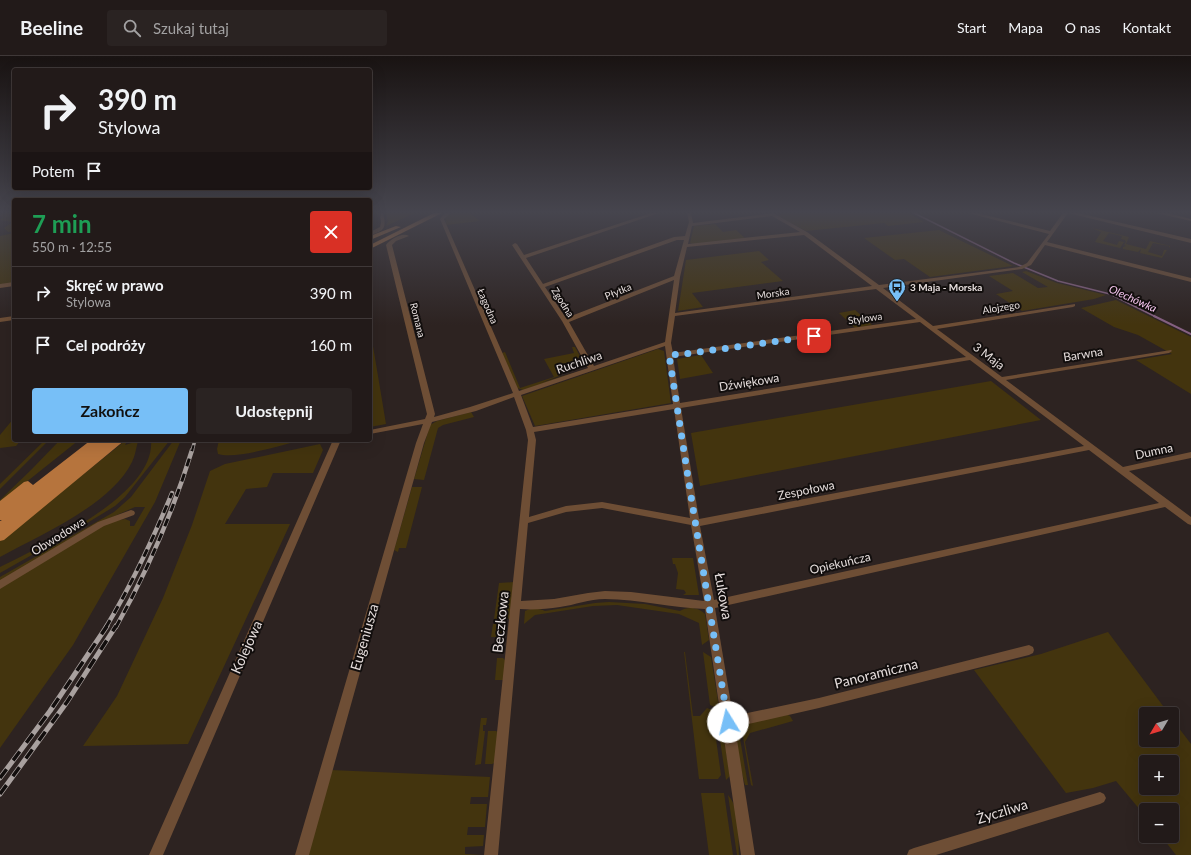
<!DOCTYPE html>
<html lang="pl">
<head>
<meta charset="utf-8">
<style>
	:root { --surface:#221a19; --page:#2a2322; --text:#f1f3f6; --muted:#a2a1a2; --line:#3f3838; --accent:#77bff7 }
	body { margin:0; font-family:Lato,sans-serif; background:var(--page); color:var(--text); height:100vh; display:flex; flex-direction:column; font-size:15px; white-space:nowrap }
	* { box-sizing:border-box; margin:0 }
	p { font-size:13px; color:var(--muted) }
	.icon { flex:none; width:22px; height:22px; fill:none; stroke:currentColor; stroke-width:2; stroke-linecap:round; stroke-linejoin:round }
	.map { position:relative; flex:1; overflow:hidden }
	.drawer { position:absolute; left:12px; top:142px; width:360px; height:244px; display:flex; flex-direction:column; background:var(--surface); border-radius:4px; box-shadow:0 4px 16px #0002,0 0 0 1px var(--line) }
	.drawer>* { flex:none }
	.banner { position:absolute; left:12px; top:12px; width:360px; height:122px; border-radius:4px; box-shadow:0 4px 16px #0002,0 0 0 1px var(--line); background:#221a19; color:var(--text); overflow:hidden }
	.needle { width:26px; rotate:232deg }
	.fabs { position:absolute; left:1139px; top:651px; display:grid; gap:8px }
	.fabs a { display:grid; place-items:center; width:40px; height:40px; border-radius:4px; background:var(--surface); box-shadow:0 4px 16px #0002,0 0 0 1px var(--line); font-size:20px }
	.pin { position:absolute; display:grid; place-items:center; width:34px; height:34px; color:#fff; margin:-17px; border-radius:8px; box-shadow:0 2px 6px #0006 }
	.me { position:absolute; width:44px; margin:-22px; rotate:351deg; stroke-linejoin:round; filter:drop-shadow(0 0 3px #0008) }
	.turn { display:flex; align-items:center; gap:14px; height:84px; padding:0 20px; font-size:18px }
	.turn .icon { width:52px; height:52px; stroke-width:2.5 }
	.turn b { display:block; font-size:28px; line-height:34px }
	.then { display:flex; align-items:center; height:38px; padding:0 20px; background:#0003; gap:8px; font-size:15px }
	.round { display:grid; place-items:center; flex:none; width:42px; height:42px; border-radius:4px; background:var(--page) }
	.overview { display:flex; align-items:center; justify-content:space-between; height:68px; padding:0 20px }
	h1 { font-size:24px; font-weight:700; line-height:30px; color:#1e9e55 }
	.primary-button { display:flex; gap:8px; margin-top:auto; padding:8px 20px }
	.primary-button a { flex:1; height:46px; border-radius:4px; background:var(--accent); color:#111; font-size:16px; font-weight:700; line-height:46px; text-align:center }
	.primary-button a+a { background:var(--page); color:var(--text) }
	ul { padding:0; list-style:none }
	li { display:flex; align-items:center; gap:12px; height:52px; padding:0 20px; border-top:1px solid var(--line) }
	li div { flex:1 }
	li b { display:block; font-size:15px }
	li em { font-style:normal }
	header { display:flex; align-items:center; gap:24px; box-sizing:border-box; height:56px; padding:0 20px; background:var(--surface); border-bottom:1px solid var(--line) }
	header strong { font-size:19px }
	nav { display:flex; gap:22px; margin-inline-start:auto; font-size:14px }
	.search { width:280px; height:36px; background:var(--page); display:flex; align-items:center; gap:10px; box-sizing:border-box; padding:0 14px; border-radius:4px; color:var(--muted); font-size:15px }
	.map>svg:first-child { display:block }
	.green { fill:#43340e; fill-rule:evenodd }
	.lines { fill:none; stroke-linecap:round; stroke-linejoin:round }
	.stream-far1 { stroke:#856081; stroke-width:1.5 }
	.stream { stroke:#856081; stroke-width:2 }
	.minor { fill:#6e4e35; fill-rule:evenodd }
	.major { fill:#b6743d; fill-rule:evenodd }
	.rail-far2-casing { stroke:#a9a19f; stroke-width:3.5 }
	.rail-far1-casing { stroke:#a9a19f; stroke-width:4.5 }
	.rail-casing { stroke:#a9a19f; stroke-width:5 }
	.rail-far2 { stroke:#120e0d; stroke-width:2; stroke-dasharray:6; stroke-linecap:butt }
	.rail-far1 { stroke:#120e0d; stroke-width:3; stroke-dasharray:8; stroke-linecap:butt }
	.rail { stroke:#120e0d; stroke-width:3.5; stroke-dasharray:11; stroke-linecap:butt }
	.route { stroke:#77bff7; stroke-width:7; stroke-dasharray:0 12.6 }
	.labels { text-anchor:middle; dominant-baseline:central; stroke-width:4; stroke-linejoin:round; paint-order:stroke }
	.far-poi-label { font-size:10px; font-weight:bold; fill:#e5dddc; stroke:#120e0d; text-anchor:start }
	.far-street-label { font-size:10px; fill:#e5dddc; stroke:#120e0d }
	.far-water-label { font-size:11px; font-style:italic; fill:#f9c8f2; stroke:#120e0d }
	.street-label { font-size:12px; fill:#e5dddc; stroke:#120e0d }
	.near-street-label { font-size:14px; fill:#e5dddc; stroke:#120e0d }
</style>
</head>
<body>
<header>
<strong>Beeline</strong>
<div class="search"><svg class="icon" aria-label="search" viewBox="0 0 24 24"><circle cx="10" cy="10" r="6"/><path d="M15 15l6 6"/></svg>Szukaj tutaj</div>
<nav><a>Start</a><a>Mapa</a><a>O nas</a><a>Kontakt</a></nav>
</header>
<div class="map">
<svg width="1191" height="799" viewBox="0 0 1191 799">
	<rect width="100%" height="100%" fill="#2d2321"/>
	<path class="green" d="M3,157H14V175L8,176L4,172L13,166L0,164L3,161L0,160V159Z
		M386,157H415L386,170L388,166Z
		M453,157H470L480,165L446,169L445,161Z
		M783,157H908L924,166L888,170L884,167L806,175L778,160Z
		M715,168L723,176L736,174L746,183L694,188L690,187L694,170Z
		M1092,172L1129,181L1126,188L1146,193L1150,185L1170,190L1169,192V190L1153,187L1148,196L1162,200L1164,194H1167L1162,202L1140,197L1141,193L1138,196L1123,193V191L1126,190L1124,189L1126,186L1125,184L1121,183L1122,180L1109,177L1103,185L1117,189L1119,185L1124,186L1120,192L1095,186L1101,176Z
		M939,174L1013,210L930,221L904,203L895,204L864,182Z
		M14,177V227L0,229V180Z
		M759,195L769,204L761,206L783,225L692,237L703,251L678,255L686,204Z
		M1026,215L1057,227L1106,239L1094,243L1022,255L996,238L1013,235L989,220L1013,217L1038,232L1048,231L1022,216Z
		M1116,244L1191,281V338L1136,304L1172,298L1138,279L1114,271L1081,252Z
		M855,254L872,269L855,272L839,257Z
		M370,272L386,368L370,371Z
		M572,291H575L580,300L571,309L572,310L559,320L540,327L587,313L523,334L517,332L502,297L505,296L520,332L554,321L544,303L574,297Z
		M658,293L664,295L671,347L535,370L522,340Z
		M701,299L713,317L680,323L677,303Z
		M991,325L1041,364L700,430L691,377Z
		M471,356L474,361L443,369L438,372L424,424L414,423L430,369L437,365Z
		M14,362V384H21L16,390L0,392V379Z
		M45,384H49L0,433V428Z
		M60,384H79L0,447V444L32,413Z
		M126,384H128L125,389L138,385C136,393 135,400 132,406C111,449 40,479 0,501V485Z
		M151,384H170L125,441L115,450L74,475L0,517V511C41,490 156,440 151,384Z
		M174,384H181L155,446L73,589L0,692V532L109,466L125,463L130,465V470H134L145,451H135L92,470L0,527V521L114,456L131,441Z
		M219,384H304C283,388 237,404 218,398L217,393Z
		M320,388L323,394L313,417H273L267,431L246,433L225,468H290L188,688L83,690L117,640L163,542L192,469L210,415L225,408Z
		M412,431H422L406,492H399L398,496L394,494Z
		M672,502H693L699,539H683L686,537L684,534L676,533L678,517L675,508H673Z
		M514,526L511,561L508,563H494L499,527Z
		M609,546L645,548L680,555C687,550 699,551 705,558L709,584L702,589L699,567L679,558L617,549L593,550L535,559L524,568L525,555C531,552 539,552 545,555L595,547Z
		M493,568H506L504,581H491Z
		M1108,576L1169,658H1146V684H1172V663L1191,688V799H1176L1161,780H1172V754H1146V761L1116,725L1093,732L1066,737L974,614L1041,598ZM1146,706H1172V732H1146Z
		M684,596H685L693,660H700L707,652L712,654L721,719L718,723H699Z
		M703,596L711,601L730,720L726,724L715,651L710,649Z
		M497,602H503L506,605L504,624H495Z
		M786,658L790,660L793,665L750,677L745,686L753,730L751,729L741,669Z
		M481,662H487L486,669H483V675H485L481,708L475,709Z
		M738,671L748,729H745C742,716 732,682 738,671Z
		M488,675H496L499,677L496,706L492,708H485Z
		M331,714L490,721L488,741H471L470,748H487L485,771H468L467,779H484L483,790L465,791V798L482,799H307Z
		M701,737H724L733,799H709Z
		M728,739C741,754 738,780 739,799H737Z"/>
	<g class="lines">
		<path class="stream-far1" d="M914,157L1014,207L1058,225L1110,238L1156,261"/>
		<path class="stream" d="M1154,260L1191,278"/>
		<path class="minor" d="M379,157H383C387,172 384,175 370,179V176L380,171L381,166Z
			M445,157H451L444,163L519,335L588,312L562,265L512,189L515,187L517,188L524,199L651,157H659L526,202L543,228L674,181L685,180L689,166L687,157H691L693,167L773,157L807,176L879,229L1019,211L1027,207L1049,178L968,157H977L1050,175L1063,157H1078L1191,183V187L1068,157L1047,186L1191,222V226L1045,189L1031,209L1022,213L883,232L933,270L1075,248V250L1073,251L937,273L1002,321L1171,294L1172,295L1169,297L1006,324L1123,411L1191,396V402L1129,415L1191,461V469L1188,468L1165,451L715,552L733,660L819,642L1029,589L1033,591L1034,594L1033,597L1029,599L819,652L735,671L755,799H741L705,553C672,552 639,543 605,543C589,543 575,549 560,551C547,553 533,554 520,553L498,799H484L528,384L526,374L514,341L476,355L432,366L424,387L309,799H295L416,387L423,368L370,378V374L425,363L427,358L386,189C391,183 402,176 409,180L396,185L392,189L435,358L434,361L470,351L513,337L440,163ZM772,160L800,176L688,188L692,170ZM804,179L872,230L675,257L680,221L687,191ZM677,184H684L674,220L566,262L545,231ZM674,224L665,286L594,310L569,266ZM876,233L916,263L673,297L671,287L675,260ZM920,266L966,301L680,347L673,301ZM665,290L673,348L533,371L521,339ZM970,304L1084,390L699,463L681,352ZM674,353L690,462L602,446L566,450L529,461L536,384L534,376ZM1089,394L1159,447L714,544L700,470ZM602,452L691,469L704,545L631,536L605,535L588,537L554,543L521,545L528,467L566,456Z
			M1156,157H1167L1191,163V165Z
			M14,226V230L0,232V228Z
			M14,260V264L0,266V262Z
			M333,384H341L163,799H149Z
			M131,454L134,455L135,457L134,459L104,470L0,533V524L98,466Z
			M1100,736L1104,738L1106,742L1104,746L1100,748L936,799H907L909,794L914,792Z"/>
		<path class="major" d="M434,157H442L370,193V189Z
			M396,170L401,171L370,184V180Z
			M91,384H102L101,385L103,384H125L4,484L0,485V465L2,464H0V445L24,426L28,425L33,429Z"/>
		<g class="rail-far2-casing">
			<path id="rail-far2" d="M192,395L195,384"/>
		</g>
		<g class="rail-far1-casing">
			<path id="rail-far1" d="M106,571C132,528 153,483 172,437
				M116,571C148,514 173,456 192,394"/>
		</g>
		<g class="rail-casing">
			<path id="rail" d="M0,722L50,655L107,570
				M0,738L67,646L116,570"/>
		</g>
		<use href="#rail-far2" class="rail-far2"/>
		<use href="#rail-far1" class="rail-far1"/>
		<use href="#rail" class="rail"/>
	</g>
	<linearGradient id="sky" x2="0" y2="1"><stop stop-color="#191312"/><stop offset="0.58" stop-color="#46454e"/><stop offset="1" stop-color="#46454e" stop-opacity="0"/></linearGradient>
	<rect width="1191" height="269" fill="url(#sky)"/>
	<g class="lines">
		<path class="route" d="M728,666L690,434L669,299L685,298L814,280"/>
	</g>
	<defs>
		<g id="bus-pin" transform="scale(0.9)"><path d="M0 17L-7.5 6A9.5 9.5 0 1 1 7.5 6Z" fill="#77bff7" stroke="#120e0d"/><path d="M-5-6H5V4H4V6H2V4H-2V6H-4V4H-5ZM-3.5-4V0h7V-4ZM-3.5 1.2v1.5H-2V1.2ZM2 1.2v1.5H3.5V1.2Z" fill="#111"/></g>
	</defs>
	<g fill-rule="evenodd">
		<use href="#bus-pin" x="897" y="231"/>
	</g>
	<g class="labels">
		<g class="far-poi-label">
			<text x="910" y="231">3 Maja - Morska</text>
		</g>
		<g class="far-street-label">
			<text transform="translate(618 235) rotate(-22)">Płytka</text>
			<text transform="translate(773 237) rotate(-8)">Morska</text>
			<text transform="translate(563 246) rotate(58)">Zgodna</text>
			<text transform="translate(488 250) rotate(67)">Łagodna</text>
			<text transform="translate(1001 251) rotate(-9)">Alojzego</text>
			<text transform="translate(865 262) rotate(-8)">Stylowa</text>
			<text transform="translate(418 264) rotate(76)">Romana</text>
		</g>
		<g class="far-water-label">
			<text transform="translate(1133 242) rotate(24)">Olechówka</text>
		</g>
		<g class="street-label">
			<text transform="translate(1083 298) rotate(-9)">Barwna</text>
			<text transform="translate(989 300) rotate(37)">3 Maja</text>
			<text transform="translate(579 306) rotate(-19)">Ruchliwa</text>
			<text transform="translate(749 326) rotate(-9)">Dźwiękowa</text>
			<text transform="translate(1154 395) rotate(-12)">Dumna</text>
			<text transform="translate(806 434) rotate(-11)">Zespołowa</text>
			<text transform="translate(58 480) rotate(-32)">Obwodowa</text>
			<text transform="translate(840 507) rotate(-13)">Opiekuńcza</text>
		</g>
		<g class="near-street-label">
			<text transform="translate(724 540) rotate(80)">Łukowa</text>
			<text transform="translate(500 566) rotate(-84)">Beczkowa</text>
			<text transform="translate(364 581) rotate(-74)">Eugeniusza</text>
			<text transform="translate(246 591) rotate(-66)">Kolejowa</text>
			<text transform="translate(876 617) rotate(-14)">Panoramiczna</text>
			<text transform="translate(1002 755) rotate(-17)">Życzliwa</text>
		</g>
	</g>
</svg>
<div class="fabs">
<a><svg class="needle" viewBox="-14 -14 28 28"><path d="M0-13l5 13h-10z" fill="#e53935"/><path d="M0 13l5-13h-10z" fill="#a2a1a2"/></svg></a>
<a>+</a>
<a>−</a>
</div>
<div class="pin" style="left:814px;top:280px;background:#d93025"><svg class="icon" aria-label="arrive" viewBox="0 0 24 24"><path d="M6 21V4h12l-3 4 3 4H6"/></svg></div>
<svg class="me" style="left:728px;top:666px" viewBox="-20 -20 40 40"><circle r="19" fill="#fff"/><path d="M0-13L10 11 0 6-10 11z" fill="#77bff7"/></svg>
<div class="banner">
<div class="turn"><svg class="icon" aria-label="right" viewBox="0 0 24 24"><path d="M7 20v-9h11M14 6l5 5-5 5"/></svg><div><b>390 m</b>Stylowa</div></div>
<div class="then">Potem<svg class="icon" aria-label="arrive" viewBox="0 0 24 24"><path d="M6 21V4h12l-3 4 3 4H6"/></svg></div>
</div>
<section class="drawer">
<div class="overview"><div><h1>7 min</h1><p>550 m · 12:55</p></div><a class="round" style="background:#d93025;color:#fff"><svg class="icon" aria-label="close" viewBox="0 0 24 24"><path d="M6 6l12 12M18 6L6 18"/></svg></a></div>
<ul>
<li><svg class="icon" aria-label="right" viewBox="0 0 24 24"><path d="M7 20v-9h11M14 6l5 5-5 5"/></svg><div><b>Skręć w prawo</b><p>Stylowa</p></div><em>390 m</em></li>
<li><svg class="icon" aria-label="arrive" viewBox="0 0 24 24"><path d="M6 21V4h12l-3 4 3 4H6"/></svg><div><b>Cel podróży</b></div><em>160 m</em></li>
</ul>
<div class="primary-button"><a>Zakończ</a><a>Udostępnij</a></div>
</section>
</div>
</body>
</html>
